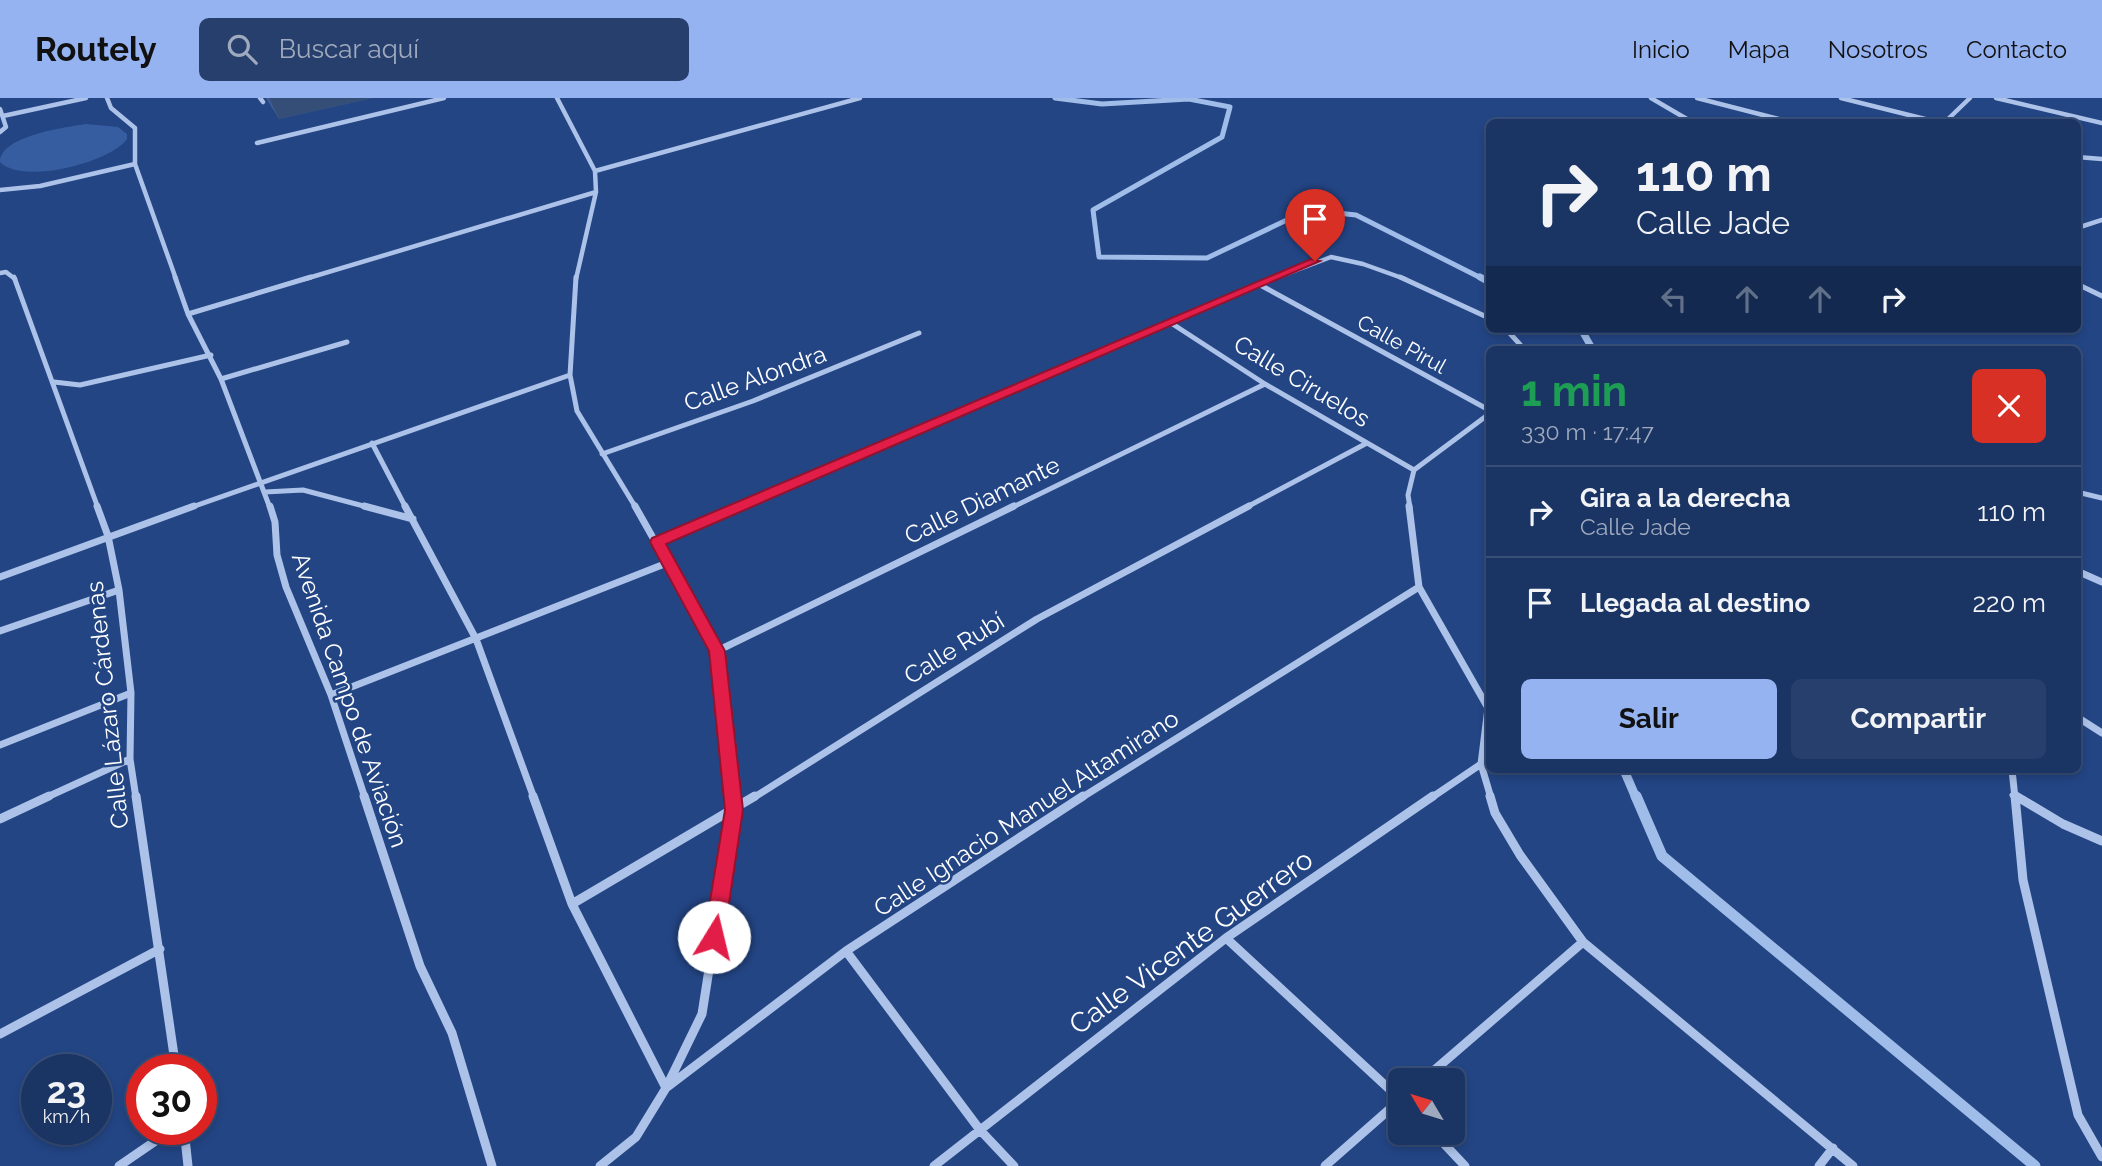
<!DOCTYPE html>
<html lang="es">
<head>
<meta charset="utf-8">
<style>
	:root { --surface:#1a3463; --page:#273f6c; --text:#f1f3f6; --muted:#9faabe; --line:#384f78; --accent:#95b2f1 }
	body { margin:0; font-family:Raleway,sans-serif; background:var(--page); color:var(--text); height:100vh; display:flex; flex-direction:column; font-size:26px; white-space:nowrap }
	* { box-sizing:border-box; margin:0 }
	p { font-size:23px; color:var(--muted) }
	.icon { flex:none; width:38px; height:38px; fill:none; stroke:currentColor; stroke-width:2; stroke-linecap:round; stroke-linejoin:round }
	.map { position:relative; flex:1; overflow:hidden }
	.panel { position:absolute; left:1486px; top:248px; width:595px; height:427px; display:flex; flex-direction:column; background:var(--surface); border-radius:10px; box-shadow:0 4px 10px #0003,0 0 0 2px var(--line) }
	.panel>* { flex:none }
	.hud { position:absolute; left:1486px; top:21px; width:595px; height:214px; border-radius:10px; box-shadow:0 4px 10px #0003,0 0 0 2px var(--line); background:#1a3463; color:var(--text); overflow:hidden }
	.needle { width:46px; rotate:308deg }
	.buttons { position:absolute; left:1388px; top:970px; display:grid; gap:14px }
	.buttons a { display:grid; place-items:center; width:77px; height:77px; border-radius:10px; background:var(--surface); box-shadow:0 4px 10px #0003,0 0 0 2px var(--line); font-size:35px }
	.speed { position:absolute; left:21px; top:956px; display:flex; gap:14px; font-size:35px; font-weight:700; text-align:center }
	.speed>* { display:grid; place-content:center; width:91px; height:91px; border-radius:50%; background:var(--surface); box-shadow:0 4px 10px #0003,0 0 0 2px var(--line); line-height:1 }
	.speed small { font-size:18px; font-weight:400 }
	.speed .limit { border:10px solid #d22; background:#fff; color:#111 }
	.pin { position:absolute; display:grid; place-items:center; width:60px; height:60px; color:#fff; margin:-72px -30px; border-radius:50% 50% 50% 0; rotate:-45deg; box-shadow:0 0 7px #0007 }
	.pin .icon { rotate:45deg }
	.me { position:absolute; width:77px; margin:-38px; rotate:9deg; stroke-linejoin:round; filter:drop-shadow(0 0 5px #0008) }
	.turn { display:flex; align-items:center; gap:24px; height:147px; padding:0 35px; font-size:32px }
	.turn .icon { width:91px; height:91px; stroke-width:2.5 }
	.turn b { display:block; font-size:49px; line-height:60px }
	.lanes { display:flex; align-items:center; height:66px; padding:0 35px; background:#0003; justify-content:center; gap:35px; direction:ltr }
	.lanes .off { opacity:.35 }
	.round { display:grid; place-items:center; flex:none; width:74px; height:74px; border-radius:10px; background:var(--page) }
	.summary { display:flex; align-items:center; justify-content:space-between; height:119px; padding:0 35px }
	h1 { font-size:42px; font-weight:700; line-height:52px; color:#1e9e55 }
	.button { display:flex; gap:14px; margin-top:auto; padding:14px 35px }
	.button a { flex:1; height:80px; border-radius:10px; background:var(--accent); color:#111; font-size:28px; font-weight:700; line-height:80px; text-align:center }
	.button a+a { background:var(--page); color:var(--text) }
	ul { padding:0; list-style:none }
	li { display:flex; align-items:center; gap:21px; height:91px; padding:0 35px; border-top:2px solid var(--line) }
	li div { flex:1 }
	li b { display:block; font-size:26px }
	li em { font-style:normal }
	header { display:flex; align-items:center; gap:42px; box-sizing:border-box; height:98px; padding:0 35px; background:var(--accent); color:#111 }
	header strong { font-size:33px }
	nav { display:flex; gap:38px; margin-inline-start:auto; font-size:24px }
	.search { width:490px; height:63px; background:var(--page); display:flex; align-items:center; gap:18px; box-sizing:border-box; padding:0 24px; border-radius:10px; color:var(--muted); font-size:26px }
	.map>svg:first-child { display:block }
	.green { fill:#375da1 }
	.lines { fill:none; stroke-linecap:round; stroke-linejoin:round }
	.stream-far3 { stroke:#a0bce9; stroke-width:5 }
	.stream-far2 { stroke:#a0bce9; stroke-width:7 }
	.stream-far1 { stroke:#a0bce9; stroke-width:9 }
	.stream { stroke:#a0bce9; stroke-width:11 }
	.street-far3 { stroke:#acc2e8; stroke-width:4.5 }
	.street-far2 { stroke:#acc2e8; stroke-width:5 }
	.street-far1 { stroke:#acc2e8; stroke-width:7 }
	.street { stroke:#acc2e8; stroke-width:9 }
	.wall { fill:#405f94 }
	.shaded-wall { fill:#344e78 }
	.route { fill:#e11d48; stroke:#92132f; stroke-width:2 }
	.labels { text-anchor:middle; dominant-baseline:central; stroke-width:5; stroke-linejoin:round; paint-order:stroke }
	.far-street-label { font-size:21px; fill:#fff; stroke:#234584 }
	.street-label { font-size:24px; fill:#fff; stroke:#234584 }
	.near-street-label { font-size:28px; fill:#fff; stroke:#234584 }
</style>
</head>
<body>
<header>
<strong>Routely</strong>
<div class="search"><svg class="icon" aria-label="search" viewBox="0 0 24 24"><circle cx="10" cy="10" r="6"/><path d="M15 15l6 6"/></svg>Buscar aquí</div>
<nav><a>Inicio</a><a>Mapa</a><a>Nosotros</a><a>Contacto</a></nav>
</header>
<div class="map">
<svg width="2102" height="1068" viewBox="0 0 2102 1068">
	<rect width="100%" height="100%" fill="#234584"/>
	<path class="green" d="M86,26L118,29L127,36V41C110,65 22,87 0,64C0,38 66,29 86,26Z"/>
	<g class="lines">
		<path class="stream-far3" d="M1055,0L1102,6L1189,1L1230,9L1222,39L1093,112L1099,159L1207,160L1308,112L1356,117L1483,181"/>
		<path class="stream-far2" d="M1480,179L1489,184
			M1581,231L1593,252"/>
		<path class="stream-far1" d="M1624,672L1636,700"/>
		<path class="stream" d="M1636,698L1662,758L2035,1068"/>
		<path class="street-far3" d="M107,0L111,10L135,30V66L176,181
			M260,0L263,4
			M557,0L595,73L596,94L576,181
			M1651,0L1692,24
			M1697,0L1790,24
			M1841,0L1937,24
			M1996,0L2102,25
			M0,11L6,29L0,34
			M3,18L86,0
			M1945,24L1970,0
			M257,45L444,0
			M2077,59L2102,61
			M595,73L860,0
			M0,92L40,88L135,66
			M2077,130L2102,122
			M0,175L6,174L15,181
			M305,181L596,94
			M1273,181L1331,159L1363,166L1405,181"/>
		<path class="street-far2" d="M14,179L98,410
			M175,179L188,216L221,281L270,410
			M576,179L570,277L577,313L636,410
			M1400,179L1489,220
			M2077,186L2102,198
			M1262,188L1489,312
			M188,216L311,179
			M1171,225L1265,286L1414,372
			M1506,231L1525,252
			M221,281L347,244
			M54,284L80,287L211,257
			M372,345L406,410
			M602,356L753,303L919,235
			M1414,372L1489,316
			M265,394L303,392L371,410
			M2077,394L2102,400
			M189,410L570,277
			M737,410L1277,179
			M1011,410L1265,286
			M1245,410L1367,345
			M1410,410L1408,397L1414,372"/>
		<path class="street-far1" d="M97,408L108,438L119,492L131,595L130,661L136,700
			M270,408L275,424L277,457L286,489L331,597L365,700
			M364,408L413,421
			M405,408L476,541L534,700
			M635,408L717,553L733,700
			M1409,408L1419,489L1488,610L1481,666L1491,700
			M657,444L741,408
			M2077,473L2102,484
			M0,479L194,408
			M0,533L119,492
			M717,553L1014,408
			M331,597L667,465
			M2077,619L2102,635
			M0,647L131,595
			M2012,672L2015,700
			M2013,697L2019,700
			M45,700L130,661
			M753,700L1037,521L1249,408
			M1081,700L1419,489
			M1431,700L1481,666"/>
		<path class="street" d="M136,698L176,971
			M364,698L420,868L452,935L492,1068
			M533,698L572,806L666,990L846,853L1083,698
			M1490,698L1495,715L1520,757L1583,844L1853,1068
			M2015,698L2023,782L2078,1017L2102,1059
			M2016,698L2063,726L2102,743
			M0,721L49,698
			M572,806L755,698
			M1226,840L1400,1001
			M846,853L980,1032L1014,1068
			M0,936L160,851
			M1423,982L1583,844
			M184,1031L188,1068
			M1433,1034L1465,1068
			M119,1068L173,1031
			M600,1068L636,1039L666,990L702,916L734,712L733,698
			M934,1068L1226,840L1433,698
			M1325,1068L1400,1002
			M1819,1068L1833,1050"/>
	</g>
	<path class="wall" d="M266,0H373L279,21Z"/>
	<path class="shaded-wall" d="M269,0H373L279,21Z"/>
	<path class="route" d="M1311,161L1320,163L666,446L725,553L743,712L724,839L721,846L714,848L707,846L704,839L725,712L709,553L650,444L652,440Z"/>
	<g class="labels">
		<g class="far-street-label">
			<text transform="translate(1402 246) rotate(29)">Calle Pirul</text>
		</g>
		<g class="street-label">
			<text transform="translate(755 280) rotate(-20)">Calle Alondra</text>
			<text transform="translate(1302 283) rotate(31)">Calle Ciruelos</text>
			<text transform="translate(982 402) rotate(-26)">Calle Diamante</text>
			<text transform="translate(954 550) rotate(-32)">Calle Rubí</text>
			<text transform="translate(350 602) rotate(71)">Avenida Campo de Aviación</text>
			<text transform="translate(107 607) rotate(-96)">Calle Lázaro Cárdenas</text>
			<text transform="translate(1026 715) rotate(-33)">Calle Ignacio Manuel Altamirano</text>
		</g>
		<g class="near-street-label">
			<text transform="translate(1191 844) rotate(-36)">Calle Vicente Guerrero</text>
		</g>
	</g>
</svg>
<div class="buttons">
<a><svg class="needle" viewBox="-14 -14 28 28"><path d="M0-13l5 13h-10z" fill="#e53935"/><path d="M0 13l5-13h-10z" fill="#9faabe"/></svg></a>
</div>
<div class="speed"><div>23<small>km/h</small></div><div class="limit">30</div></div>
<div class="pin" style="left:1315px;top:163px;background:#d93025"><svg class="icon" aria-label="arrive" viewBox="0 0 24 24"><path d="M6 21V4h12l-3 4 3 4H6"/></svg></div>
<svg class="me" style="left:714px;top:839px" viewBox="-20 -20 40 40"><circle r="19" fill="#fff"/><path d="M0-13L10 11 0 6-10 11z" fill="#e11d48"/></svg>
<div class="hud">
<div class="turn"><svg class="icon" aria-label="right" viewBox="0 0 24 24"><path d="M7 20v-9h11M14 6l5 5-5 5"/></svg><div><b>110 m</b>Calle Jade</div></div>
<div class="lanes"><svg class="icon off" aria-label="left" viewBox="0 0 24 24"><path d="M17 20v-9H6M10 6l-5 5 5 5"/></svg><svg class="icon off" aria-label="ahead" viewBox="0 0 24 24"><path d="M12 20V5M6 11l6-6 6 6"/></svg><svg class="icon off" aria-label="ahead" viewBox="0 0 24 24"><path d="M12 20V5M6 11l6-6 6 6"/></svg><svg class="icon" aria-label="right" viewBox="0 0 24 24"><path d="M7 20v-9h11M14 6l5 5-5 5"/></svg></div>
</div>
<section class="panel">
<div class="summary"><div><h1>1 min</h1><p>330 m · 17:47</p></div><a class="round" style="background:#d93025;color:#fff"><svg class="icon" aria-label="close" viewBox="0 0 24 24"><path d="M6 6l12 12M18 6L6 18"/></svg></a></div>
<ul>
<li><svg class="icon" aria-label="right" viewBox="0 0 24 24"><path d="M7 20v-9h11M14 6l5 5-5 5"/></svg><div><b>Gira a la derecha</b><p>Calle Jade</p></div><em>110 m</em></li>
<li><svg class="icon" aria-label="arrive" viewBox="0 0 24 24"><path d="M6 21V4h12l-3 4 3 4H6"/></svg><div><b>Llegada al destino</b></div><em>220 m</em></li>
</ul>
<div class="button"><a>Salir</a><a>Compartir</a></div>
</section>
</div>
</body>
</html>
